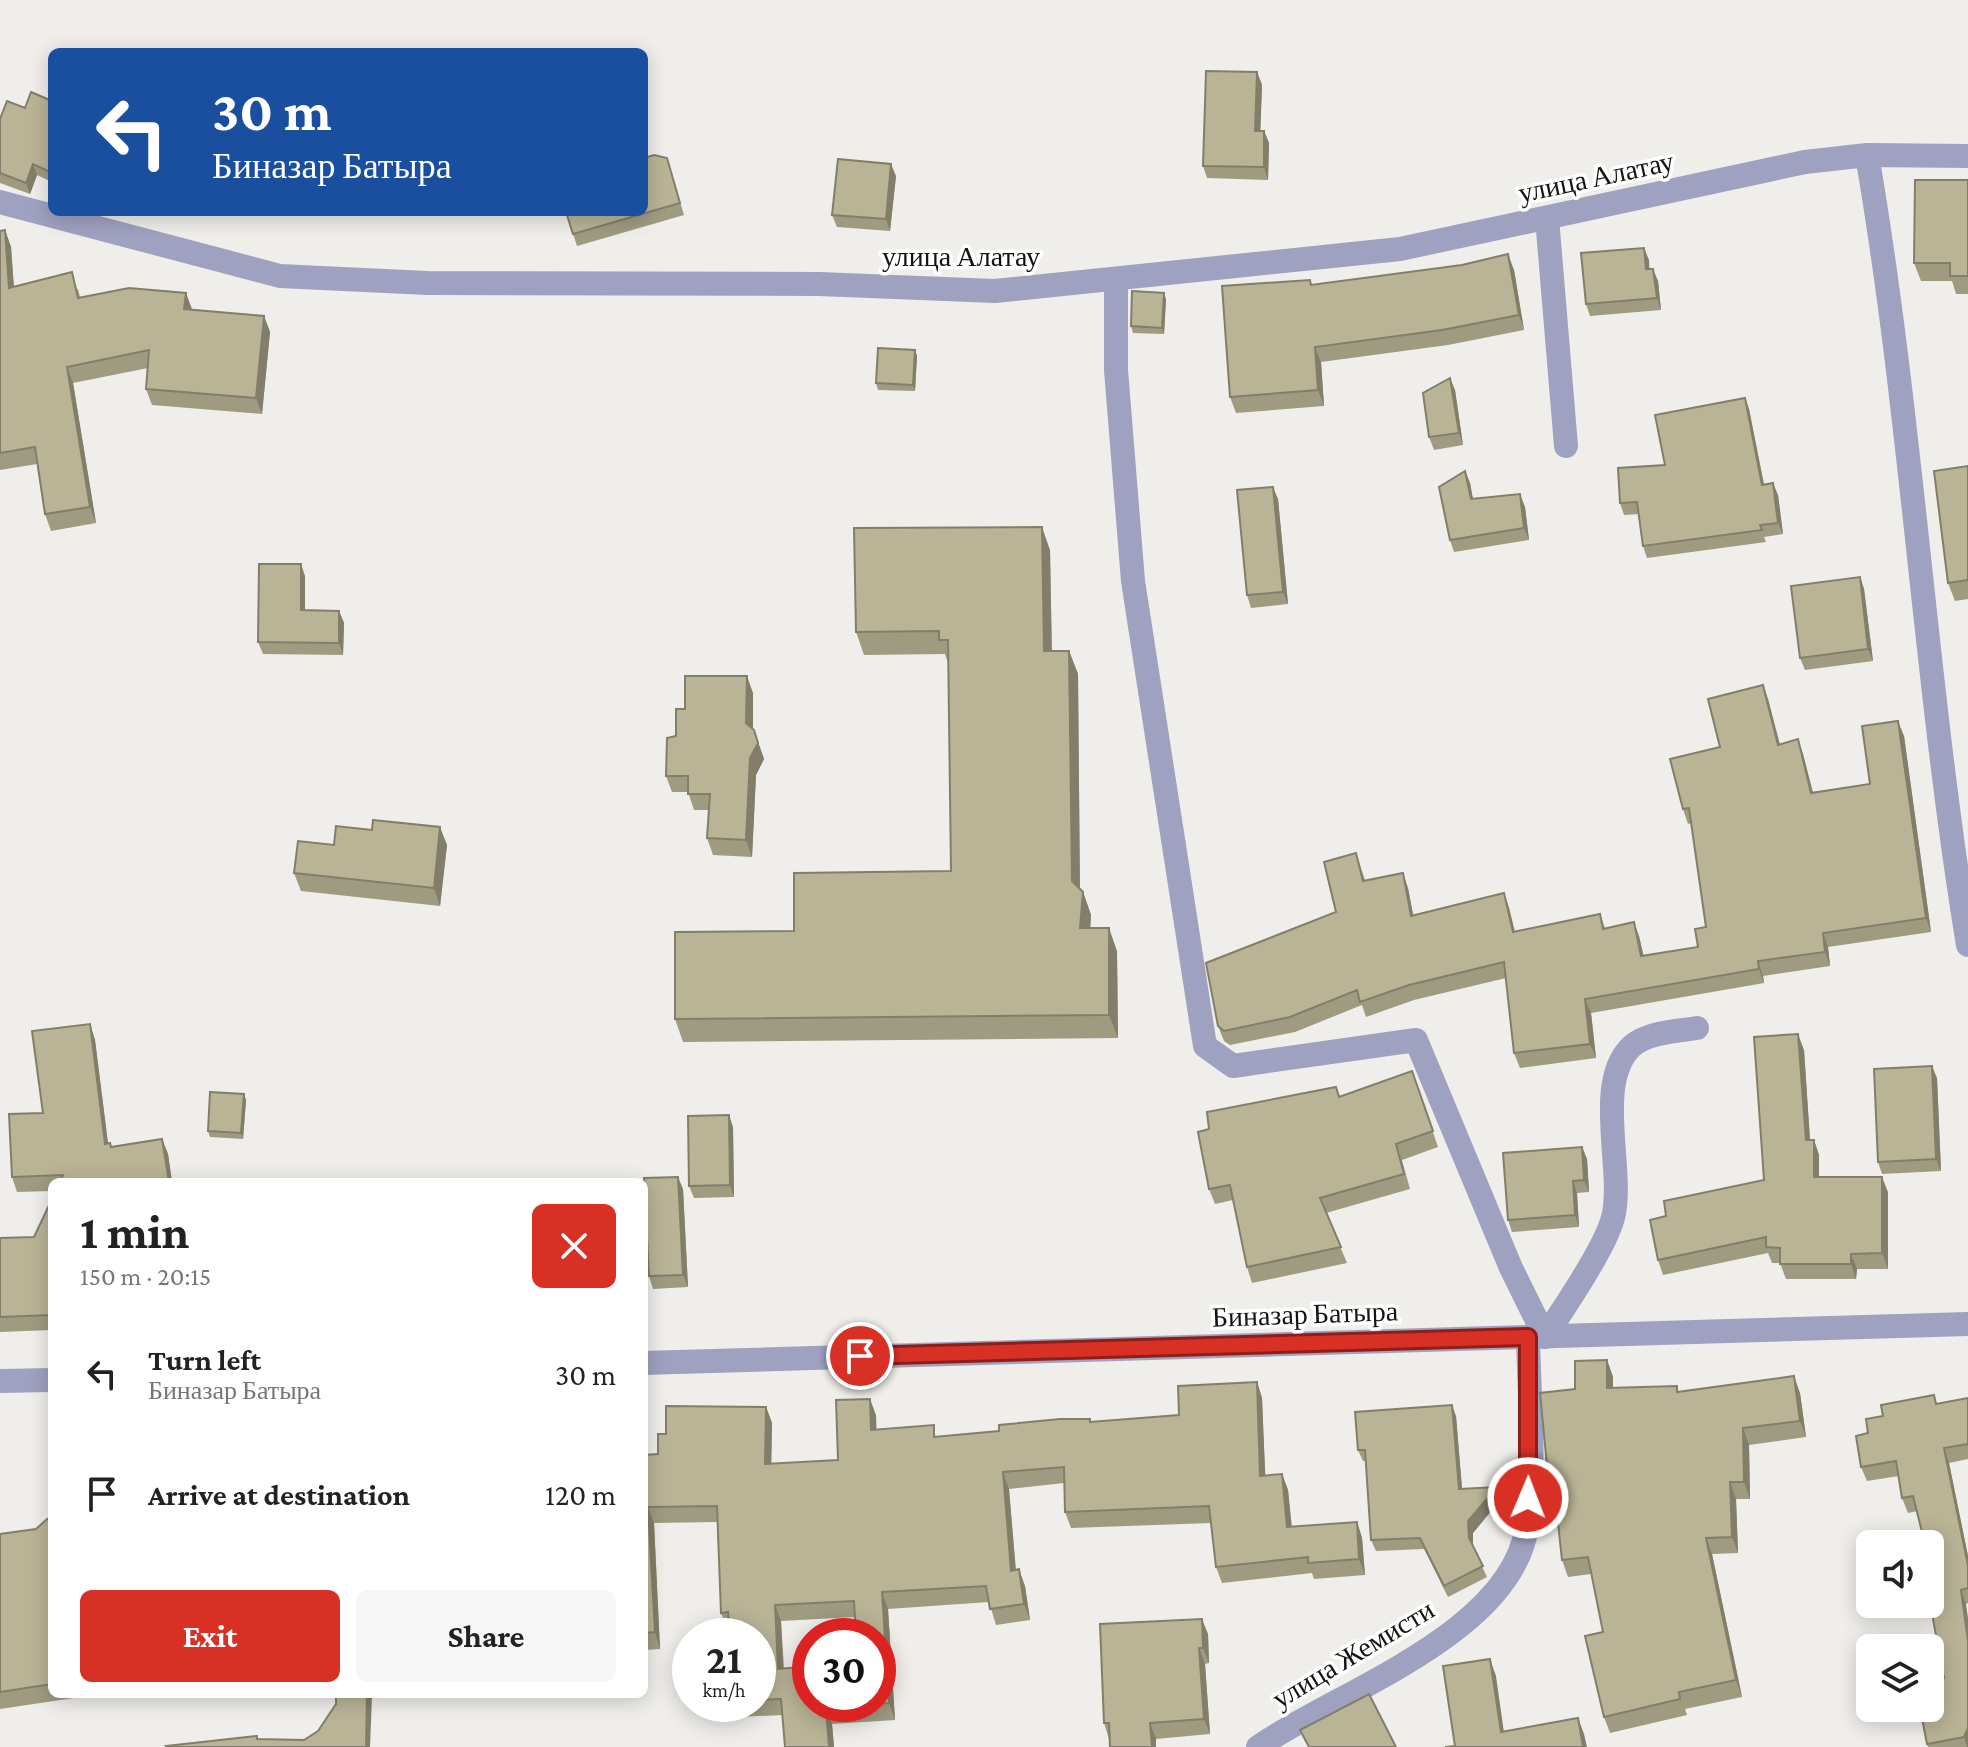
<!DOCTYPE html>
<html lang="en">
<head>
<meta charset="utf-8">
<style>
	:root { --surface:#fff; --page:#f6f6f6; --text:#222; --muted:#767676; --accent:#d93025 }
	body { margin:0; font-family:"Crimson Pro",serif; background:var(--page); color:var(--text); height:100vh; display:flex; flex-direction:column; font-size:30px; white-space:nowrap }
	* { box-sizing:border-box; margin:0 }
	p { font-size:26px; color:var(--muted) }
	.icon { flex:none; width:44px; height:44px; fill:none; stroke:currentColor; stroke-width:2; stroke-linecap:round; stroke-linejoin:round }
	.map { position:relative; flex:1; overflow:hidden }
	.side { position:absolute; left:48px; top:1178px; width:600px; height:520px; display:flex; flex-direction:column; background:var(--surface); border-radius:12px; box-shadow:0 4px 20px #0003 }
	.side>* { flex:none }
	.top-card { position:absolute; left:48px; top:48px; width:600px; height:168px; border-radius:12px; box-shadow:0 4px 20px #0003; background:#1a4fa0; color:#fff; overflow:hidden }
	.tools { position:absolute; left:1856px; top:1530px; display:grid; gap:16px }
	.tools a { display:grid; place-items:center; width:88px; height:88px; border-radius:12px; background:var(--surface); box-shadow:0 4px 20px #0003; font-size:40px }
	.speed { position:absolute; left:672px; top:1618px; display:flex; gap:16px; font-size:40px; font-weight:700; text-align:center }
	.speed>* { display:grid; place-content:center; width:104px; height:104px; border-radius:50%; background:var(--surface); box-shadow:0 4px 20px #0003; line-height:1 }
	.speed small { font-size:20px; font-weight:400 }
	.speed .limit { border:12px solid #d22; background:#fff; color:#111 }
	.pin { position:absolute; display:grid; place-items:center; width:68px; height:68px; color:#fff; margin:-34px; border:4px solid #fff; border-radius:50%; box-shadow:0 2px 8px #0007 }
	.me { position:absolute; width:88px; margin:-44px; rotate:1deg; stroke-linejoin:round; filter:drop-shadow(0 0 6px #0008) }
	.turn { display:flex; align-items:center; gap:28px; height:168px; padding:0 32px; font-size:36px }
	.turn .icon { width:104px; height:104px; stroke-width:2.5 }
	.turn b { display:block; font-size:56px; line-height:68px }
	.round { display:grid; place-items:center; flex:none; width:84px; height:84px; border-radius:12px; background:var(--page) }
	.summary { display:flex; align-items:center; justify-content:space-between; height:136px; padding:0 32px }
	h1 { font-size:48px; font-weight:700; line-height:60px }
	.button { display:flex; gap:16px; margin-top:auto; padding:16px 32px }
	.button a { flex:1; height:92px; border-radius:12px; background:var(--accent); color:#fff; font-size:32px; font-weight:700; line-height:92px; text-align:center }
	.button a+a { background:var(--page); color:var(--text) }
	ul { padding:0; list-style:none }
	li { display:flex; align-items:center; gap:24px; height:120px; padding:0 32px }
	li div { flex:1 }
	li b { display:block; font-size:30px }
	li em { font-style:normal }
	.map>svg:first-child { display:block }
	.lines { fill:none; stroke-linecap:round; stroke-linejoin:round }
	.minor { stroke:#9fa1c0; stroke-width:24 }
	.tertiary { stroke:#9fa1c0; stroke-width:24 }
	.wall { fill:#9f9b81; fill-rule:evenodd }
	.shaded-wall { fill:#827e69 }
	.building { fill:#b9b496; stroke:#827e69; stroke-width:2; fill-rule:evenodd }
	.route-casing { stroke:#8d1f18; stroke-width:20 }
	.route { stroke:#d93025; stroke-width:14 }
	.labels { text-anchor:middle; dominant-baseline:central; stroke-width:7; stroke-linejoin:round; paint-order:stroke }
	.street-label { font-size:28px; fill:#141413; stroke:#fff }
</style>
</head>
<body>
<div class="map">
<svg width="1968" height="1747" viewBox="0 0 1968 1747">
	<rect width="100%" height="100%" fill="#efeeeb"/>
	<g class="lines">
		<path class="minor" d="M1867,155C1912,417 1925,683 1968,945
			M0,202L280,276L427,283L819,284L995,291L1400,249L1805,162L1867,155L1968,156
			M1547,218L1566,446
			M1116,279V370L1133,581L1205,1046L1233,1066L1416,1040L1511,1268L1545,1337
			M1545,1337C1563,1309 1609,1243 1614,1213C1623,1165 1594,1081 1632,1046C1648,1032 1678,1031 1697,1028
			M1258,1747C1337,1692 1512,1634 1527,1526C1536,1467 1529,1397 1528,1337"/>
		<path class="tertiary" d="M644,1363L1968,1324
			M0,1381L52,1380"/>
	</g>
	<path class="wall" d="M1257,72L1262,85L1260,131H1264L1269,143L1268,180L1207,178L1203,166Z
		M52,101V182L37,175L30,194L0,183V119L25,108Z
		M667,158L684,215L577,246L573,234Z
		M896,176L890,231L837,227L832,215Z
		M1968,180V294H1956L1952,281H1921L1914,263Z
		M5,230L11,247L14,287L78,289L80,297L192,310L264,316L270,332L262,414L152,405L146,389L148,368L73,383L96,523L51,531L45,514L37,464L0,470V231Z
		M1649,260V269L1658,281L1661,310L1590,316L1586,304Z
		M1514,270L1524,330L1448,345L1321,362L1324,406L1236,413L1230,397L1310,280L1312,285Z
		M1166,299L1164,334L1133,333L1131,326Z
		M915,350L917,356L915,391L878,390L876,383Z
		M1455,390L1463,445L1434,450L1429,437Z
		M1745,398L1749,409L1764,484L1778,495L1783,534L1764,537L1766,542L1647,558L1643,546L1639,514L1624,515L1620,503Z
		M1968,466V599L1955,601L1948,583Z
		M1465,471L1470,483L1473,499L1525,507L1529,540L1454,552L1450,540Z
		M1278,499L1288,604L1251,608L1247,595Z
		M1050,550L1052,651H1069L1078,674L1080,889L1083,892L1091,915L1090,928L1117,951L1118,1038L683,1042L675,1019L794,931L951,871L948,663L945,654L864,655L856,632Z
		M305,576V611H339L344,623L343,655L263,654L258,642Z
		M1860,577L1864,589L1873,661L1805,670L1800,658Z
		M753,693V729L764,759L756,775L752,857L713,855L707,838L709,810H694L688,792H672L666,776L685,709Z
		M1768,699L1780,744L1803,754L1813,792L1870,784L1904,736L1931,932L1828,947L1830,966L1763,976L1764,983L1591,1013L1596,1058L1520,1068L1514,1053L1506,978L1414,1000L1366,1017L1362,1005L1295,1032L1230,1045L1224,1041L1218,1026L1336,912L1356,853L1365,880L1408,888L1413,915L1504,893L1509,908L1515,932L1600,914L1605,928L1639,936L1643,956L1698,947L1706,927L1691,823L1688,824L1683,809L1720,747Z
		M334,845H447L440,906L301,891L294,873Z
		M90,1024L95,1040L108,1144L110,1143L112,1147L162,1139L168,1154L172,1182H52V1191L17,1192L12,1177L43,1113Z
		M1804,1050L1810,1140H1814L1819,1155V1177L1888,1192V1269H1857L1856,1279H1786L1780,1263H1772L1768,1253L1663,1275L1658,1260L1764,1180Z
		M1412,1071L1438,1147L1402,1160L1410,1189L1326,1213L1347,1263L1252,1283L1247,1267L1233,1200L1215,1204L1209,1189V1129L1336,1087L1340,1097Z
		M1937,1078L1941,1171L1882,1174L1878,1162Z
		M244,1094L246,1100L243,1139L210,1137L208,1131Z
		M733,1127L734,1197L694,1198L689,1186Z
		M1582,1147L1587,1159L1589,1192L1577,1193L1579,1227L1512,1232L1508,1220Z
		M683,1189L688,1287L653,1289L649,1276Z
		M52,1199V1330L0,1332V1238L34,1237Z
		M1607,1360L1613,1377V1388L1679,1392L1800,1393L1806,1437L1749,1445L1750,1499H1736L1738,1553L1712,1554L1742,1697L1685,1709L1687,1715L1610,1733L1604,1717L1603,1632L1591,1574L1568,1577L1562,1560L1556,1504L1549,1487L1575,1389Z
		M1257,1382L1262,1398L1265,1476L1282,1474L1288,1490L1292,1527L1357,1522L1362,1538L1365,1575L1314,1579L1312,1573L1222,1583L1216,1567L1211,1523L1071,1528L1065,1512L1064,1483L1009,1489L1016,1570L1025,1586L1030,1620L996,1625L989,1602L888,1609L895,1720L832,1724L834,1747H785L783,1715L738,1717L734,1704H758V1636L727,1629L721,1613L717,1522L654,1523L660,1649L644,1650V1455L658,1454L666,1434L766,1407L772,1423L771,1464L838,1460L876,1415V1429L938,1436L999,1431L1090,1419L1091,1422L1179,1415ZM855,1617L878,1704L784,1668L781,1621Z
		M1968,1398V1459L1949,1463L1968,1556V1603L1966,1604L1968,1747H1928L1927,1744L1944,1678L1930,1544L1917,1511L1908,1513L1902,1498L1899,1476L1867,1481L1861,1467L1868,1433L1938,1404Z
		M1456,1416L1462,1489L1497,1487L1501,1499L1473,1533V1547L1487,1577L1448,1597L1424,1549L1376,1551L1371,1540L1366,1461H1363L1358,1450Z
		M52,1517V1694H101L0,1709V1534L36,1529Z
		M1208,1634L1209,1663L1205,1664L1210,1734L1156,1739H1109L1104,1723Z"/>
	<path class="shaded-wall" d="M1257,72L1262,85L1260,143L1255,131Z
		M1264,131L1269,143L1268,180L1264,167Z
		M33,164L37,175L30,194L26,183Z
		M891,164L896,176L890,231L886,219Z
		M5,230L11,247L15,304L9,288Z
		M1644,248L1649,260L1650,282L1646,269Z
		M1508,254L1514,270L1524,330L1519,315Z
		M1653,269L1658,281L1661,310L1657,298Z
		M186,293L192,309L190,326L184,309Z
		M1164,293L1166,299L1164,334L1162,328Z
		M264,316L270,332L262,414L256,398Z
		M1315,347L1321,362L1324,406L1318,390Z
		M915,350L917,356L915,391L913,385Z
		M67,367L73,383L96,523L90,507Z
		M1450,378L1455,390L1463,445L1459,433Z
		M1745,398L1749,409L1766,496L1762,485Z
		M1465,471L1470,483L1475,511L1471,499Z
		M1773,483L1778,495L1783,534L1778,523Z
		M1273,487L1278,499L1288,604L1283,592Z
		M1520,494L1525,507L1529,540L1524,528Z
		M1042,527L1050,550L1052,674L1044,651Z
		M301,564L305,576V623L301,610Z
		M1860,577L1864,589L1873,661L1868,649Z
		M339,611L344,623L343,655L339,643Z
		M1069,651L1078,674L1080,904L1072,881Z
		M747,676L753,693V740L746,723Z
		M1763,685L1768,699L1783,759L1778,745Z
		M1898,721L1904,736L1931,932L1926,918Z
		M754,730L764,759L756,775L752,857L746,840L750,758Z
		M1798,739L1803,754L1816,807L1811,793Z
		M440,827L447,845L440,906L434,888Z
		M1403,873L1408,888L1416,930L1411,916Z
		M1083,892L1091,915L1089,951L1080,928Z
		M1504,893L1509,908L1518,946L1513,932Z
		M1634,922L1639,936L1647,970L1641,956Z
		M1109,928L1117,951L1118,1038L1109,1015Z
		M1823,933L1828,947L1830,966L1825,952Z
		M1758,961L1763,976L1764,983L1759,969Z
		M1585,999L1591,1013L1596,1058L1590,1044Z
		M90,1024L95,1040L110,1159L105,1144Z
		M1798,1034L1804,1050L1811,1155L1806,1140Z
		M1932,1066L1937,1078L1941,1171L1936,1159Z
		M244,1094L246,1100L243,1139L241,1133Z
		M729,1115L733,1127L734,1197L730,1185Z
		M162,1139L168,1154L172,1182H169Z
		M1814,1140L1819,1155V1192L1814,1177Z
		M1582,1147L1587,1159L1589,1192L1584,1180Z
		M678,1177L683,1189L688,1287L683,1275Z
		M1882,1177L1888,1192V1269L1882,1253Z
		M1573,1181L1577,1193L1579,1227L1575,1215Z
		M1851,1254L1857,1269L1856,1279L1851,1264Z
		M1607,1360L1613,1377V1405L1607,1388Z
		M1794,1376L1800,1393L1806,1437L1800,1421Z
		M1257,1382L1262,1398L1266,1492L1260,1476Z
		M870,1399L876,1415L877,1446L871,1430Z
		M1452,1405L1456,1416L1463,1500L1459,1489Z
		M766,1407L772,1423L771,1480L765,1464Z
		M1743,1428L1749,1445L1750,1499L1744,1482Z
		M1944,1448L1949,1463L1968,1556V1566Z
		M1003,1472L1009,1489L1017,1587L1011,1571Z
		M1282,1474L1288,1490L1293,1543L1287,1527Z
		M1730,1482L1736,1499L1738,1553L1732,1537Z
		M1497,1487L1501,1499L1473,1533V1550L1469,1538L1468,1521Z
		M648,1507L654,1523L660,1649L655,1632Z
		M1357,1522L1362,1538L1365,1575L1359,1559Z
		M1706,1538L1712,1554L1742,1697L1736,1680Z
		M1019,1569L1025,1586L1030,1620L1024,1604Z
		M1961,1590L1966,1604L1968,1618V1641Z
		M882,1592L888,1609L895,1720L889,1703Z
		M775,1605L781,1621L784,1685L778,1669Z
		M1202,1619L1208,1634L1209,1663L1203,1648Z
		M1199,1648L1205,1664L1210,1734L1204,1719Z
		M1490,1659L1496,1676L1506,1747L1501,1732Z
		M367,1694H371L372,1697L370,1747H366Z
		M826,1708L832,1724L834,1747H829Z
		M1578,1718L1584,1734L1587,1747H1583Z
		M1150,1723L1156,1739V1747H1152Z
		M1968,1728V1747H1967L1964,1737Z"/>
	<path class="building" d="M1206,71L1257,72L1255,131H1264V167L1203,166Z
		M31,92L52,101V173L33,164L26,183L0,173V119L7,101L25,108Z
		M654,155L667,158L680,203L573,234L566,212H644V158Z
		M838,159L891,164L886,219L832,215Z
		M1915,180H1968V276H1950V263H1914Z
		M5,230L9,288L72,272L78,298L129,288L186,293L184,309L264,316L256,398L146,389L149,350L67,367L90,507L45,514L35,447L0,453V231Z
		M1644,248L1646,269H1653L1657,298L1586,304L1581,253Z
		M1508,254L1519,315L1442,330L1315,347L1318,390L1230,397L1222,286L1310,280L1311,285L1462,265Z
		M1132,291L1164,293L1162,328L1131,326Z
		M878,348L915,350L913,385L876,383Z
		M1450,378L1459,433L1429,437L1423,393Z
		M1745,398L1762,485L1773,483L1778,523L1760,525L1762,530L1643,546L1637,502L1620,503L1618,468L1665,465L1655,415Z
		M1968,466V580L1948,583L1934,471Z
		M1465,471L1471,499L1520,494L1524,528L1450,540L1439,487Z
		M1273,487L1283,592L1247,595L1237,490Z
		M1042,527L1044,651H1069L1072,881L1083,892L1080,928H1109V1015L675,1019V932L794,931V873L951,871L948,640H939V631L856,632L854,528Z
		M259,564H301V610L339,611V643L258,642Z
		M1860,577L1868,649L1800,658L1791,586Z
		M685,676H747L746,723L754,730L758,743L750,758L746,840L707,838L710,794H688V776H666L667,738L676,736V709H685Z
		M1763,685L1778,745L1798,739L1811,793L1870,784L1862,726L1898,721L1926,918L1823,933L1825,952L1758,961L1759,969L1585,999L1590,1044L1514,1053L1504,962L1409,985L1360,1002L1357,990L1290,1017L1224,1031L1218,1026L1206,963L1336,912L1324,862L1356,853L1363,881L1403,873L1411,916L1504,893L1513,932L1600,914L1603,929L1634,922L1641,956L1698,947L1695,929L1706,927L1689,808L1683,809L1670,759L1720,747L1708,699Z
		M373,820L440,827L434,888L294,873L298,841L334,845L336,826L372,830Z
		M90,1024L105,1144L110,1143L111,1147L162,1139L169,1182H60L63,1175L12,1177L9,1114L43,1113L32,1031Z
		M1798,1034L1806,1140H1814V1177H1882V1253L1851,1254V1264H1780V1248L1766,1247V1237L1658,1260L1650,1220L1666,1216L1664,1201L1764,1180L1754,1037Z
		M1932,1066L1936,1159L1878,1162L1874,1069Z
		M1412,1071L1433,1131L1396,1144L1404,1174L1320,1198L1341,1247L1247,1267L1230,1185L1209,1189L1198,1132L1209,1129L1207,1112L1336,1087L1339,1097Z
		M210,1092L244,1094L241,1133L208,1131Z
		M729,1115L730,1185L689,1186L688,1116Z
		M1582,1147L1584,1180L1573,1181L1575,1215L1508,1220L1503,1153Z
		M678,1177L683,1275L649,1276L644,1178Z
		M52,1199V1315L0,1317V1238L34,1237Z
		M1607,1360V1388L1677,1386V1392L1794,1376L1800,1421L1743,1428L1744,1482H1730L1732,1537L1706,1538L1736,1680L1679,1692L1680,1699L1604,1717L1585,1636L1603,1632L1588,1557L1562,1560L1554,1486L1549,1487L1540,1393L1575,1389V1361Z
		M1257,1382L1260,1476L1282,1474L1287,1527L1357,1522L1359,1559L1308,1563V1557L1216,1567L1209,1506L1065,1512L1064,1467L1003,1472L1011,1571L1019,1569L1024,1604L990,1609L986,1586L882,1592L889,1703L826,1708L829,1747H785L781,1699L758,1700V1636H730L728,1612L721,1613L717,1506L648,1507L655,1632L644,1633V1455L658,1454V1434H666V1406L766,1407L765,1464L838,1460L836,1400L870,1399L871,1430L934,1425V1437L999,1431V1425L1060,1419H1090V1422L1179,1415L1178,1386ZM854,1601L856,1636H878V1704H810V1666L778,1669L775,1605Z
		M1934,1395L1936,1404L1968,1398V1444L1944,1448L1968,1566V1588L1961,1590L1968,1641V1728L1964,1737L1927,1744L1920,1708H1930V1681L1944,1678L1930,1603V1544H1925L1913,1496L1902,1498L1896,1461L1861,1467L1856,1436L1868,1433L1866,1419L1883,1416L1881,1405Z
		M1452,1405L1459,1489L1497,1487L1468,1521L1469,1538L1483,1566L1444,1586L1420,1538L1371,1540L1365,1450H1358L1355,1412Z
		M52,1517V1684L0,1692V1534L36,1529L47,1519Z
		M1202,1619L1203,1648H1199L1204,1719L1150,1723L1152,1747H1110L1109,1723H1104L1100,1624Z
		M1490,1659L1501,1732L1578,1718L1583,1747H1445L1455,1746L1443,1666Z
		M336,1694H367L366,1747H167L166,1746L257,1736V1739L304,1740L318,1731L336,1704Z
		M1369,1694L1396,1747H1309L1300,1730Z"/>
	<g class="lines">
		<g class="route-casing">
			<path id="route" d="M860,1356L1528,1337V1498"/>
		</g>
		<use href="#route" class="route"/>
	</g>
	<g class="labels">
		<g class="street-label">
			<text transform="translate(1596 177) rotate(-12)">улица Алатау</text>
			<text x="961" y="256">улица Алатау</text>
			<text transform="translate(1305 1314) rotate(-2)">Биназар Батыра</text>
			<text transform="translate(1353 1654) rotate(-31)">улица Жемисти</text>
		</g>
	</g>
</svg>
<div class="tools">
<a><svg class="icon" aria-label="sound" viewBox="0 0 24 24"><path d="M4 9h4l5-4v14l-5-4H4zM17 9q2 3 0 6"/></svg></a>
<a><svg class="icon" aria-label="layers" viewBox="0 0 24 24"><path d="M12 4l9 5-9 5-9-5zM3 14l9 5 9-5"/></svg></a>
</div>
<div class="speed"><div>21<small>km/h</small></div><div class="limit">30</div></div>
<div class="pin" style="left:860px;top:1356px;background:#d93025"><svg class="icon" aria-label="arrive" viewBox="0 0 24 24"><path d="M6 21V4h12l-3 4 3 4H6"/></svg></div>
<svg class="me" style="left:1528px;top:1498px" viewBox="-20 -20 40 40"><circle r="17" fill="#d93025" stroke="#fff" stroke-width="3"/><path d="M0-11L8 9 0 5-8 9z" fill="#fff"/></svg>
<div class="top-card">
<div class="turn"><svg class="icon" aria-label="left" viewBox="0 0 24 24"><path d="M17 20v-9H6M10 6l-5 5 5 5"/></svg><div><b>30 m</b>Биназар Батыра</div></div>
</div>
<section class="side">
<div class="summary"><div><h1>1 min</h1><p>150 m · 20:15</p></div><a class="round" style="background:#d93025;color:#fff"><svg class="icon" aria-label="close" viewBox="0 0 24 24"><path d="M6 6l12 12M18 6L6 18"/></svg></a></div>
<ul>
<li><svg class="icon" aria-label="left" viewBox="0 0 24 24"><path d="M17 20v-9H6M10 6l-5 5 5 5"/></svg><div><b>Turn left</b><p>Биназар Батыра</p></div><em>30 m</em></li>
<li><svg class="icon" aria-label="arrive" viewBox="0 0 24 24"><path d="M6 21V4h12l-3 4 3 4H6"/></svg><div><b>Arrive at destination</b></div><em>120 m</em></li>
</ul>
<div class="button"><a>Exit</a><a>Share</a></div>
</section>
</div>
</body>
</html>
